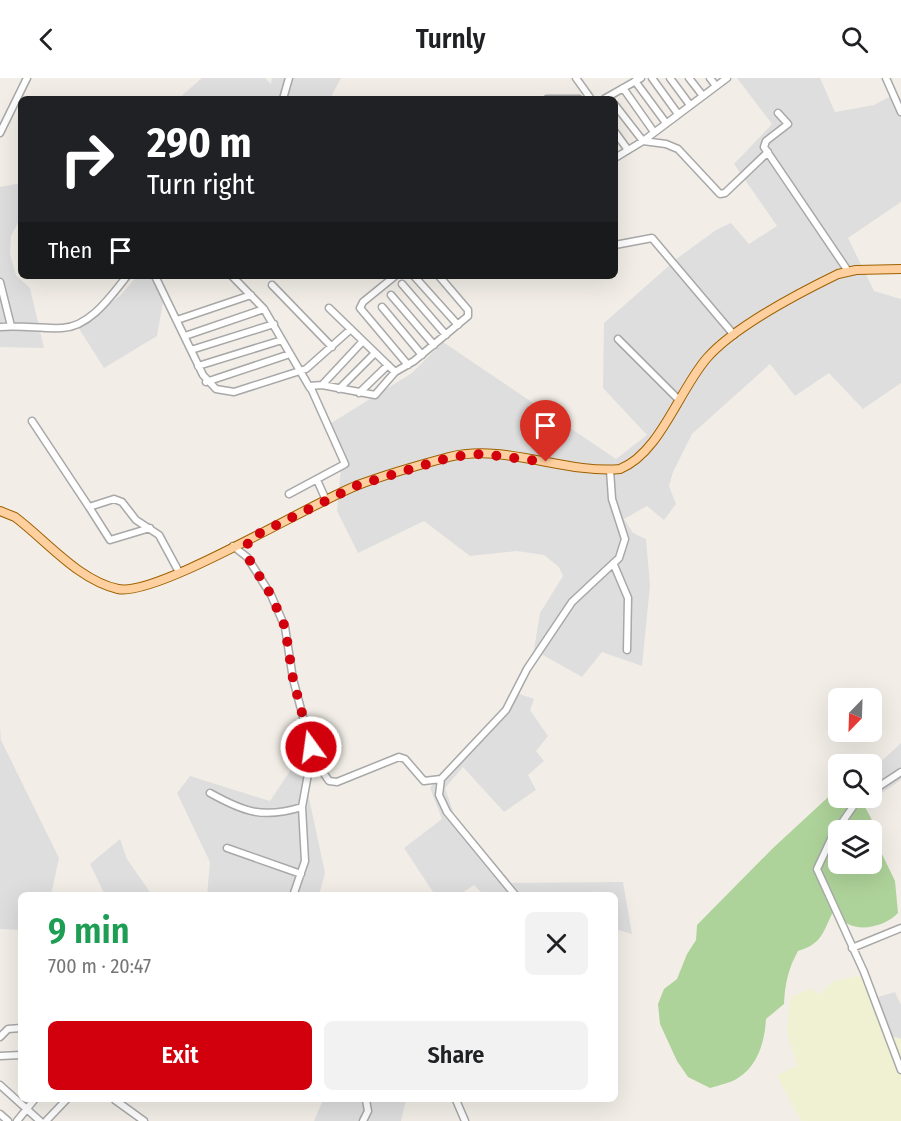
<!DOCTYPE html>
<html lang="en">
<head>
<meta charset="utf-8">
<style>
	:root { --surface:#fff; --page:#f2f2f2; --text:#202124; --muted:#757577; --accent:#d2000c }
	body { margin:0; font-family:"Fira Sans Condensed",sans-serif; background:var(--page); color:var(--text); height:100vh; display:flex; flex-direction:column; font-size:22px; white-space:nowrap }
	* { box-sizing:border-box; margin:0 }
	p { font-size:20px; color:var(--muted) }
	.icon { flex:none; width:33px; height:33px; fill:none; stroke:currentColor; stroke-width:2; stroke-linecap:round; stroke-linejoin:round }
	.map { position:relative; flex:1; overflow:hidden }
	.details { position:absolute; left:18px; top:814px; width:600px; height:210px; display:flex; flex-direction:column; background:var(--surface); border-radius:9px; box-shadow:0 6px 24px #0002 }
	.details>* { flex:none }
	.guide { position:absolute; left:18px; top:18px; width:600px; height:183px; border-radius:9px; box-shadow:0 6px 24px #0002; background:#202124; color:#fff; overflow:hidden }
	.needle { width:39px; rotate:203deg }
	.fabs { position:absolute; left:828px; top:610px; display:grid; gap:12px }
	.fabs a { display:grid; place-items:center; width:54px; height:54px; border-radius:9px; background:var(--surface); box-shadow:0 6px 24px #0002; font-size:30px }
	.pin { position:absolute; display:grid; place-items:center; width:51px; height:51px; color:#fff; margin:-62px -26px; border-radius:50% 50% 50% 0; rotate:-45deg; box-shadow:0 0 6px #0007 }
	.pin .icon { rotate:45deg }
	.me { position:absolute; width:66px; margin:-33px; rotate:346deg; stroke-linejoin:round; filter:drop-shadow(0 0 4px #0008) }
	.turn { display:flex; align-items:center; gap:21px; height:126px; padding:0 30px; font-size:27px }
	.turn .icon { width:78px; height:78px; stroke-width:2.5 }
	.turn b { display:block; font-size:42px; line-height:51px }
	.then { display:flex; align-items:center; height:57px; padding:0 30px; background:#0003; gap:12px; font-size:22px }
	.round { display:grid; place-items:center; flex:none; width:63px; height:63px; border-radius:9px; background:var(--page) }
	.summary { display:flex; align-items:center; justify-content:space-between; height:102px; padding:0 30px }
	h1 { font-size:36px; font-weight:600; line-height:45px; color:#1e9e55 }
	.cta { display:flex; gap:12px; margin-top:auto; padding:12px 30px }
	.cta a { flex:1; height:69px; border-radius:9px; background:var(--accent); color:#fff; font-size:24px; font-weight:600; line-height:69px; text-align:center }
	.cta a+a { background:var(--page); color:var(--text) }
	header { display:flex; justify-content:space-between; align-items:center; height:78px; padding:0 30px; background:var(--surface); font-size:27px; font-weight:600 }
	.map>svg:first-child { display:block }
	.residential { fill:#dfdede }
	.farmland { fill:#f0f1d2 }
	.forest { fill:#aed39a; fill-rule:evenodd }
	.lines { fill:none; stroke-linecap:round; stroke-linejoin:round }
	.minor-casing { stroke:#a8a8a8; stroke-width:9 }
	.major-casing { stroke:#9e6100; stroke-width:10 }
	.minor { stroke:#fff; stroke-width:6 }
	.major { stroke:#ffd09f; stroke-width:8 }
	.route { stroke:#d2000c; stroke-width:10; stroke-dasharray:0 18 }
</style>
</head>
<body>
<header><svg class="icon" aria-label="back" viewBox="0 0 24 24"><path d="M15 5l-7 7 7 7"/></svg>Turnly<svg class="icon" aria-label="search" viewBox="0 0 24 24"><circle cx="10" cy="10" r="6"/><path d="M15 15l6 6"/></svg></header>
<div class="map">
<svg width="901" height="1043" viewBox="0 0 901 1043">
	<rect width="100%" height="100%" fill="#f2eee7"/>
	<path class="residential" d="M202,0H265L271,6L272,0H341L330,21H178Z
		M737,0H820L835,34L874,27L895,16L901,21V124L848,160L874,213L901,221V305L863,331L829,295L795,318L770,286L692,356L673,394L669,408L676,426L664,442L647,428L624,441L633,455L646,461L650,507L642,588L602,574L582,599L534,572L540,535L563,498L559,489L544,477L517,473L470,478L424,443L358,475L337,433L341,390L328,347L412,295L443,264L616,381L647,357L603,310L604,245L679,179L716,152L731,145L749,166L777,148L734,86L772,46Z
		M21,105V139L11,158L10,176L16,197L30,210L44,270L0,269V109Z
		M137,198H153L164,218L157,258L104,290L78,249L121,217Z
		M514,614L534,621L530,632L548,658L536,673L544,683L528,697L536,712L504,734L463,689L445,710L455,739L510,805L623,804L632,856L615,851V818L484,817L474,807L459,817H435L404,770L442,741L430,710L458,676L483,655Z
		M0,649L1,662L59,780L51,817L21,818V852L0,851Z
		M901,665V702L876,719L872,713V692Z
		M300,678L325,795L319,817H207L210,784L177,715L190,698L270,723Z
		M120,761L127,781L152,817H105L90,786Z
		M895,914L901,927V961L891,958L878,919Z
		M323,1022H406L401,1043H314Z"/>
	<path class="farmland" d="M868,896L891,958L901,961V1043H801L777,997L797,988L787,955L790,919L810,911L819,916L834,903Z"/>
	<path class="forest" d="M838,710V720H860L871,740L881,774L895,803L898,835C887,847 863,854 848,846C842,843 838,836 834,832C823,853 823,866 798,873C788,891 785,906 784,926L766,941C765,962 758,988 738,1000C731,1005 719,1007 710,1010L688,999L677,983L660,946L658,926L664,911L677,901L687,876L696,862L697,847L772,771ZM838,753H872V786H838Z"/>
	<g class="lines">
		<g class="minor-casing">
			<path id="minor" d="M576,0L591,21
				M652,0L678,36
				M670,0L690,27
				M689,0L703,18
				M710,0L716,8
				M886,0L901,34
				M635,3L666,45
				M623,10L654,54
				M283,21L289,0
				M547,21H579
				M604,21L641,0
				M615,27L643,63L666,66L678,71L720,116L725,115L768,74
				M778,35L788,46L766,63L764,69L848,193
				M615,54L628,72
				M0,55L27,0
				M615,80L643,63L727,0
				M615,167L652,160L734,257
				M155,198L203,297L216,311L234,314L306,291L351,251
				M232,198L264,231L310,310
				M395,198L363,224L360,230L408,287
				M414,198L458,247
				M0,204L11,248
				M402,206L446,257
				M272,207L332,269
				M391,217L434,267
				M382,229L422,277
				M329,230L395,294
				M177,242L251,217
				M0,249C21,247 41,251 62,250C90,249 111,218 127,198
				M185,258L264,231
				M618,261L679,322
				M191,272L274,246
				M198,288L282,262
				M206,304L290,276
				M322,307L363,263
				M339,311L375,275
				M359,315L388,287
				M32,343L89,429L114,421L122,424L136,442L159,457L179,494
				M317,402L326,422
				M289,416L345,386L310,308L322,307L375,317L395,294L414,283L468,238V232L439,198
				M89,429L110,462L150,450
				M233,468L247,479L271,517L285,549L293,601L311,669L310,685L302,729L305,783L293,818
				M614,487L628,520L627,572
				M311,677L329,703L337,704L399,679L405,681L424,703L441,701
				M872,713L901,694
				M210,715C244,734 263,741 302,729
				M859,720L832,759L817,791L864,894L901,992
				M227,770L301,796
				M516,818L447,734L439,717L441,701L506,632L527,591L572,524L619,480L625,461L612,421L610,392
				M852,870L901,850
				M0,959L8,951L21,950
				M0,978L21,977
				M0,1007L40,1043
				M115,1022L144,1043
				M456,1022L465,1043
				M0,1036L8,1043
				M17,1043L34,1022
				M46,1043L66,1022
				M363,1043L368,1033L366,1022"/>
		</g>
		<g class="major-casing">
			<path id="major" d="M0,433L15,439C47,463 78,502 118,511C157,519 311,425 358,407C387,396 419,387 449,379C505,365 564,396 620,391C660,375 679,312 707,280C735,248 799,215 838,196L856,192L901,191"/>
		</g>
		<use href="#minor" class="minor"/>
		<use href="#major" class="major"/>
	</g>
	<g class="lines">
		<path class="route" d="M311,669L293,601L285,549L271,517L247,478L248,461L358,407L451,379L482,376L546,384"/>
	</g>
</svg>
<div class="fabs">
<a><svg class="needle" viewBox="-14 -14 28 28"><path d="M0-13l5 13h-10z" fill="#e53935"/><path d="M0 13l5-13h-10z" fill="#757577"/></svg></a>
<a><svg class="icon" aria-label="search" viewBox="0 0 24 24"><circle cx="10" cy="10" r="6"/><path d="M15 15l6 6"/></svg></a>
<a><svg class="icon" aria-label="layers" viewBox="0 0 24 24"><path d="M12 4l9 5-9 5-9-5zM3 14l9 5 9-5"/></svg></a>
</div>
<div class="pin" style="left:546px;top:384px;background:#d93025"><svg class="icon" aria-label="arrive" viewBox="0 0 24 24"><path d="M6 21V4h12l-3 4 3 4H6"/></svg></div>
<svg class="me" style="left:311px;top:669px" viewBox="-20 -20 40 40"><circle r="17" fill="#d2000c" stroke="#fff" stroke-width="3"/><path d="M0-11L8 9 0 5-8 9z" fill="#fff"/></svg>
<div class="guide">
<div class="turn"><svg class="icon" aria-label="right" viewBox="0 0 24 24"><path d="M7 20v-9h11M14 6l5 5-5 5"/></svg><div><b>290 m</b>Turn right</div></div>
<div class="then">Then<svg class="icon" aria-label="arrive" viewBox="0 0 24 24"><path d="M6 21V4h12l-3 4 3 4H6"/></svg></div>
</div>
<section class="details">
<div class="summary"><div><h1>9 min</h1><p>700 m · 20:47</p></div><a class="round"><svg class="icon" aria-label="close" viewBox="0 0 24 24"><path d="M6 6l12 12M18 6L6 18"/></svg></a></div>
<div class="cta"><a>Exit</a><a>Share</a></div>
</section>
</div>
</body>
</html>
